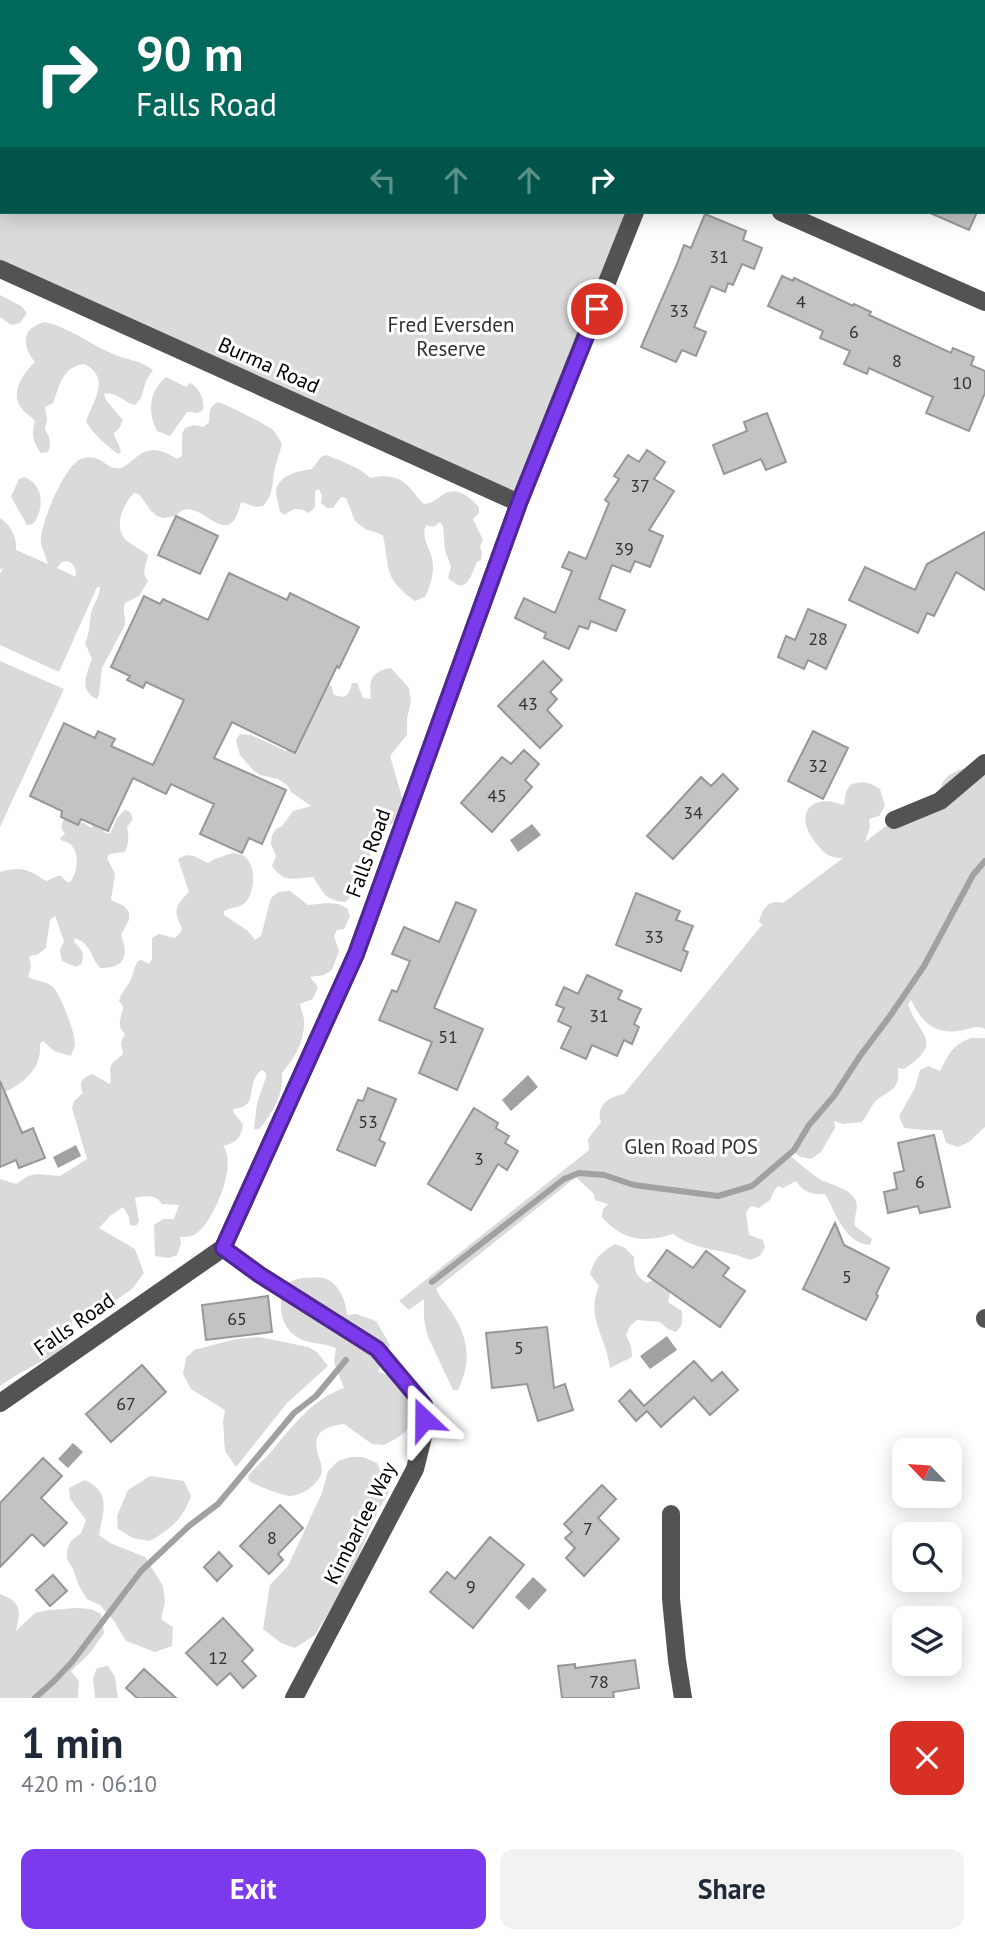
<!DOCTYPE html>
<html lang="en">
<head>
<meta charset="utf-8">
<style>
	:root { --surface:#fff; --page:#f2f2f3; --text:#1f2937; --muted:#747a83; --accent:#7c3aed }
	body { margin:0; font-family:"PT Sans",sans-serif; background:var(--page); color:var(--text); height:100vh; display:flex; flex-direction:column; font-size:26px; white-space:nowrap }
	* { box-sizing:border-box; margin:0 }
	p { font-size:23px; color:var(--muted) }
	.icon { flex:none; width:38px; height:38px; fill:none; stroke:currentColor; stroke-width:2; stroke-linecap:round; stroke-linejoin:round }
	.map { position:relative; height:1698px; overflow:hidden }
	.sheet { display:flex; flex-direction:column; background:var(--surface); flex:1 }
	.sheet>* { flex:none }
	.guide { position:absolute; left:0px; top:0px; width:985px; height:214px; box-shadow:0 4px 18px #0003; background:#00695c; color:#fff; overflow:hidden }
	.needle { width:46px; rotate:295deg }
	.tools { position:absolute; left:892px; top:1438px; display:grid; gap:14px }
	.tools a { display:grid; place-items:center; width:70px; height:70px; border-radius:14px; background:var(--surface); box-shadow:0 4px 18px #0003; font-size:35px }
	.pin { position:absolute; display:grid; place-items:center; width:60px; height:60px; color:#fff; margin:-30px; border:4px solid #fff; border-radius:50%; box-shadow:0 2px 7px #0007 }
	.me { position:absolute; width:77px; margin:-38px; rotate:337deg; stroke-linejoin:round; filter:drop-shadow(0 0 5px #0008) }
	.turn { display:flex; align-items:center; gap:24px; height:147px; padding:0 21px; font-size:32px }
	.turn .icon { width:91px; height:91px; stroke-width:2.5 }
	.turn b { display:block; font-size:49px; line-height:60px }
	.lanes { display:flex; align-items:center; height:66px; padding:0 21px; background:#0003; justify-content:center; gap:35px; direction:ltr }
	.lanes .off { opacity:.35 }
	.round { display:grid; place-items:center; flex:none; width:74px; height:74px; border-radius:14px; background:var(--page) }
	.overview { display:flex; align-items:center; justify-content:space-between; height:119px; padding:0 21px }
	h1 { font-size:42px; font-weight:600; line-height:52px }
	.primary-button { display:flex; gap:14px; margin-top:auto; padding:14px 21px }
	.primary-button a { flex:1; height:80px; border-radius:14px; background:var(--accent); color:#fff; font-size:28px; font-weight:600; line-height:80px; text-align:center }
	.primary-button a+a { background:var(--page); color:var(--text) }
	.map>svg:first-child { display:block }
	.green { fill:#dadada; fill-rule:evenodd }
	.water { fill:#a1a1a1 }
	.lines { fill:none; stroke-linecap:round; stroke-linejoin:round }
	.stream { stroke:#a1a1a1; stroke-width:6 }
	.building { fill:#c3c3c3; stroke:#979797; stroke-width:2 }
	.minor { stroke:#535353; stroke-width:18 }
	.route-casing { stroke:#51269a; stroke-width:18 }
	.route { stroke:#7c3aed; stroke-width:12 }
	.labels { text-anchor:middle; dominant-baseline:central; stroke-width:6; stroke-linejoin:round; paint-order:stroke }
	.number-label { font-size:18px; fill:#313131 }
	.park-label { font-size:21px; fill:#313131; stroke:#fff }
	.street-label { font-size:21px; fill:#000; stroke:#fff }
</style>
</head>
<body>
<div class="map">
<svg width="985" height="1698" viewBox="0 0 985 1698">
	<rect width="100%" height="100%" fill="#fff"/>
	<path class="green" d="M48,0H717V2H46Z
		M2,72V212H635L519,503L0,269V75Z
		M0,295L21,306L27,313L20,323L11,325L0,317Z
		M45,322C69,327 89,344 111,353C126,360 140,360 153,370L146,381L141,398L135,405C124,403 117,391 104,394L106,400L123,420L119,429L114,433C115,440 120,445 121,452L118,454C106,445 92,433 86,421C94,400 111,377 84,364C62,367 60,385 53,403L45,407L47,419L45,429C50,438 52,443 48,452L41,453C33,443 31,434 35,421C31,416 26,414 22,409C9,392 23,374 35,362C21,345 22,327 45,322Z
		M166,377L186,387L190,383C199,387 205,400 203,410L198,413L187,412L170,436L157,431C147,412 149,391 166,377Z
		M218,402C224,403 269,426 273,430C277,434 279,439 282,444C280,452 277,460 275,468C272,482 274,495 263,506L256,507L241,502C228,560 198,488 176,516L164,518L157,516L151,511L139,494L134,493C124,503 113,525 125,539C131,545 141,549 148,555C146,566 141,572 148,581L139,596L125,603C122,611 126,617 125,625L102,668L99,695L97,699C78,691 87,673 92,659L85,643C90,633 89,625 91,614C92,605 100,598 100,587H97L59,672L0,645V574L3,568L0,569V518C11,525 17,537 16,550L48,564C46,558 43,550 41,544C38,528 65,464 81,459C103,452 105,471 121,468C126,466 130,462 134,459C150,445 161,449 177,459L182,456V434L185,428L194,425L204,427L209,422C210,412 208,408 218,402ZM68,561C75,565 76,569 76,577L57,568L62,562Z
		M327,455C341,462 359,466 370,478C383,475 398,475 408,486C414,492 417,498 424,504C434,503 436,499 444,494C458,486 469,497 479,507V513L473,519L483,540L480,547L482,553L481,560L477,562C470,577 467,596 448,578L451,567L445,550L443,526L440,522L434,527L426,525C421,538 429,546 432,558C435,570 431,585 425,597L415,601C383,578 390,570 383,535L365,529L355,521L346,498L341,497L333,508H327L321,503L322,496L319,489L315,491V507L309,513C299,508 294,507 285,515L280,512C279,506 277,500 276,494C276,475 298,471 312,469L321,457Z
		M24,477C44,484 45,509 33,524L27,525L11,497L19,479Z
		M0,661L64,689L0,827Z
		M391,668L409,688L411,702L407,718V735L390,756L404,804L395,821L374,837L367,871L360,887L345,902C323,900 324,892 313,877C295,878 284,884 272,866L276,856L271,844L272,835L276,829L282,826L293,811L311,806L291,792L288,786L278,779L260,775L253,770L240,755L236,740L240,734L251,735L286,751L297,741L321,685H331L334,695L344,697L349,693L352,683H357L363,698L371,699C369,680 370,672 391,668Z
		M973,766L985,771V1029C977,1025 972,1028 964,1030C936,1036 922,1023 911,1000L908,1004C918,1036 946,1041 904,1069L898,1068C901,1094 884,1090 874,1103C869,1109 867,1116 862,1122L843,1124L834,1121L835,1128L821,1152L811,1159L801,1157L793,1152L790,1156C798,1162 813,1175 821,1180C832,1185 848,1188 855,1199C860,1207 853,1217 855,1226L872,1239L870,1245C844,1243 836,1213 825,1194C812,1195 803,1192 796,1181L783,1188L778,1186L774,1191L770,1200L759,1208L751,1206L746,1212L749,1235L763,1240L765,1247L760,1256L750,1260C723,1248 697,1252 673,1234C645,1243 622,1241 602,1217L603,1209L608,1204L595,1200L594,1194L576,1177L436,1289C439,1296 444,1301 448,1307C468,1335 473,1359 458,1390H453L428,1337L424,1320V1299L409,1310L399,1301L589,1150L588,1139L601,1122C595,1106 610,1096 624,1094L762,925L759,921C763,908 769,899 783,903L843,858C840,858 836,858 833,857C825,855 820,848 815,842C802,827 799,802 827,801C832,801 839,804 844,805L846,792L850,785C863,780 869,782 880,789L885,806L879,816L869,819L870,827L865,842L894,820L939,801C938,777 952,771 973,766Z
		M125,810L130,812L133,819L127,827C129,837 129,843 125,852L109,854L107,858L115,874L111,900L124,906L129,912V920L121,935C129,955 125,969 100,968C90,956 92,945 75,938L74,942C81,949 86,953 81,964L76,967L62,961L60,950L64,941L55,916L50,920L46,948L37,955L29,956L31,967L28,977C36,982 45,980 53,987C61,995 76,1035 75,1045C74,1049 72,1052 71,1056L54,1051L43,1041L40,1044C40,1049 40,1056 38,1061C33,1075 15,1090 0,1093V872C10,869 21,867 31,872C37,874 40,879 47,881L57,876H61L67,882H70C77,874 80,855 72,846C69,842 66,842 61,840L60,838L65,834L61,828L63,820L67,819L74,824L78,821L86,824L91,828L96,823L102,825L104,832L110,834L117,818Z
		M233,853C237,854 241,854 244,856C257,865 255,893 245,903C239,908 231,907 224,911V915L247,930L255,940L261,936L271,898L278,892L290,891L308,905L327,903L338,904L347,908L350,916L344,929L337,930L334,936L339,951L332,970L324,975L310,977L318,987L313,999L300,1004C301,1009 304,1016 304,1021C305,1041 294,1059 282,1073C283,1096 275,1108 262,1126L259,1129H254L257,1103L266,1077V1073L262,1070C251,1077 253,1091 249,1102L243,1107L233,1109L234,1113L243,1124C242,1137 236,1143 223,1146C238,1164 214,1220 197,1233C192,1237 186,1237 180,1237L181,1243L177,1255L169,1258L155,1256L154,1225L163,1219H174L179,1205L162,1204C155,1194 146,1196 135,1198L139,1221L136,1226L130,1225L129,1217L123,1207L110,1216L99,1228L135,1249L144,1273L132,1289L112,1303L85,1317L71,1314C77,1346 57,1353 33,1366C21,1372 10,1379 0,1386V1179L16,1184L28,1176L37,1174L60,1176L87,1159L72,1108L74,1101L83,1093C78,1083 82,1078 92,1074L110,1084C112,1077 108,1070 112,1064C115,1059 120,1058 123,1054L121,1042L125,1034C115,1024 122,1018 123,1006L119,1001C121,992 128,987 131,979C134,972 134,967 138,961L142,960L149,964L152,959V938L159,934L175,938L181,932L182,928C173,910 175,906 189,892L178,859C189,851 197,857 208,863C213,859 227,855 233,853Z
		M971,1038H985V1127L969,1142L958,1147L946,1143L942,1130H923L904,1128L899,1116L915,1088L920,1070L929,1066L940,1071C949,1054 952,1045 971,1038Z
		M615,1244L625,1248L634,1257C634,1271 636,1276 647,1283L654,1280L671,1289L668,1302L682,1311C683,1319 683,1326 676,1332L668,1329L660,1322L637,1320L630,1326L626,1335L631,1346L632,1357L610,1368C607,1338 585,1317 599,1286L590,1274C594,1259 602,1251 615,1244Z
		M301,1278C308,1278 317,1277 324,1278C339,1283 346,1301 347,1315L356,1314L376,1321L390,1345L378,1372L389,1375L417,1406C414,1429 403,1435 384,1445L372,1444L344,1424C329,1426 313,1430 317,1450C318,1457 322,1463 322,1471C321,1478 315,1484 310,1488C304,1492 297,1496 290,1496C280,1495 258,1486 249,1481L248,1476C255,1467 264,1460 271,1452C292,1427 312,1399 344,1388L334,1362L336,1348C322,1342 305,1345 293,1334C279,1323 276,1294 290,1282C293,1280 297,1279 301,1278Z
		M259,1337L308,1347L317,1352L328,1366L287,1403L236,1467L225,1451L223,1421L225,1410L191,1389L183,1374L186,1358L194,1350L236,1339Z
		M350,1457H363L377,1463L389,1492L377,1513L346,1584L315,1635L295,1648L281,1643L263,1629L270,1585L288,1566L322,1493L328,1471L338,1461Z
		M150,1476L184,1481L191,1496C183,1519 171,1529 150,1541L133,1538L118,1529L117,1516L128,1490Z
		M85,1480C112,1493 103,1511 99,1535L110,1543L145,1557L163,1586L165,1602L161,1619L173,1627L172,1646L155,1652L126,1641L114,1621L100,1605L87,1599L79,1586L73,1569L67,1559V1550L71,1541L81,1533L86,1520L70,1499L69,1488Z
		M0,1594C23,1602 20,1612 16,1631L35,1613L48,1610L77,1608L91,1609L101,1614L104,1633L90,1653L71,1671L79,1681L78,1698H0Z
		M108,1666L115,1677L118,1698H95L93,1678L97,1668Z"/>
	<path class="water" d="M532,824L541,835L518,852L510,840Z
		M528,1075L538,1087L511,1111L502,1100Z
		M76,1145L81,1156L58,1168L53,1157Z
		M667,1336L677,1350L650,1369L640,1356Z
		M73,1443L83,1452L68,1468L58,1459Z
		M533,1577L547,1590L529,1610L515,1597Z"/>
	<g class="lines">
		<path class="stream" d="M432,1282L564,1179L579,1173L604,1175L634,1185L718,1196L752,1186L794,1150L809,1125L834,1096L860,1056L890,1016L924,966L973,875L985,861
			M35,1698L54,1681L72,1662L141,1571L189,1526L218,1504L294,1413L316,1396L346,1360"/>
	</g>
	<path class="building" d="M928,212H977L969,230Z
		M705,214L746,231L743,240L762,248L754,269L742,264L733,285L728,283L725,292L711,286L694,327L706,332L696,356L682,350L676,362L641,347L677,264L684,245L691,248Z
		M782,276L793,281L794,278L853,306L854,304L871,312L869,315L951,353L953,348L974,357L971,365L985,371V393L969,431L926,413L933,397L869,368L867,374L844,364L850,351L820,338L823,331L768,306Z
		M767,413L786,462L766,470L761,459L724,474L713,445L747,431L744,422Z
		M647,450L665,462L654,479L674,491L649,530L663,536L650,567L635,561L630,572L612,565L599,599L625,610L616,631L591,621L588,629L579,626L569,649L544,638L546,633L515,618L524,598L555,613L572,571L562,567L569,552L586,559L609,503L605,500L619,479L614,476L628,455L639,462Z
		M176,516L218,536L200,574L158,555Z
		M985,532V590L956,572L934,616L927,613L918,633L849,600L865,567L915,590L927,564Z
		M229,573L287,600L290,593L359,627L339,668L337,666L295,753L232,722L214,758L286,790L262,844L249,838L242,853L200,834L214,804L171,784L166,794L133,778L108,831L81,819L78,825L61,817L62,811L30,796L64,723L95,738L98,731L115,739L111,746L153,765L184,700L146,682L143,688L127,680L130,676L111,667L144,596L160,604L163,599L208,620Z
		M808,609L846,625L826,669L808,660L804,669L778,657L786,636L795,640Z
		M543,661L562,680L550,692L557,699L547,710L562,726L540,748L498,706Z
		M813,731L848,748L823,799L788,781Z
		M524,750L539,764L525,780L532,787L492,832L461,803L502,757L511,764Z
		M723,774L738,789L673,859L647,836L701,777L711,786Z
		M636,893L680,911L676,920L693,926L683,950L688,952L681,971L616,945Z
		M456,902L476,910L434,1008L483,1029L457,1090L419,1073L432,1042L379,1020L392,990L397,992L410,961L392,954L404,927L439,942Z
		M587,975L622,991L618,999L641,1009L634,1024L639,1027L632,1044L624,1040L617,1056L592,1045L586,1059L561,1048L571,1027L558,1021L564,1008L556,1005L564,987L578,994Z
		M0,1081L22,1133L33,1128L45,1158L19,1168L16,1160L0,1167Z
		M368,1088L396,1099L379,1140L385,1143L375,1166L337,1150L358,1100L363,1101Z
		M474,1108L498,1123L496,1128L509,1136L505,1143L518,1151L507,1170L498,1164L471,1210L428,1184Z
		M934,1135L950,1207L920,1213L918,1206L888,1213L884,1192L897,1189L894,1173L904,1171L898,1143Z
		M835,1223L844,1245L889,1268L876,1294L878,1296L866,1320L803,1289Z
		M667,1250L693,1268L706,1251L729,1268L723,1276L745,1291L720,1327L648,1276Z
		M268,1296L272,1332L206,1340L202,1305Z
		M547,1327L554,1388L565,1384L573,1410L538,1421L527,1384L492,1388L486,1333Z
		M694,1361L712,1381L722,1372L738,1390L710,1415L694,1397L661,1427L647,1411L636,1421L619,1401L630,1390L644,1406Z
		M142,1365L166,1392L111,1442L86,1414Z
		M43,1458L62,1476L41,1498L67,1523L44,1546L32,1534L0,1567V1503Z
		M602,1485L616,1499L598,1518L619,1539L584,1576L566,1558L575,1548L565,1538L572,1532L564,1524Z
		M280,1505L303,1528L278,1554L283,1560L269,1574L240,1546Z
		M490,1537L524,1565L473,1628L430,1592L447,1572L455,1579Z
		M219,1552L232,1566L217,1581L204,1567Z
		M53,1575L67,1591L50,1606L36,1590Z
		M223,1618L253,1650L242,1661L256,1676L243,1688L230,1673L217,1685L186,1653Z
		M635,1660L639,1688L613,1692L614,1698H562L558,1666L575,1664V1668Z
		M144,1669L176,1698H137L126,1688Z"/>
	<g class="lines">
		<path class="minor" d="M717,2V0
			M781,212L985,302
			M0,269L519,503
			M894,820L940,801L985,763
			M223,1248L260,1275L377,1349L424,1405V1433L415,1469L294,1698
			M985,1318V1319
			M0,1403L223,1248L356,954L519,503L635,212
			M671,1514V1599L677,1660L683,1698"/>
	</g>
	<g class="lines">
		<g class="route-casing">
			<path id="route" d="M424,1419V1405L377,1349L260,1275L223,1248L356,954L519,503L597,309"/>
		</g>
		<use href="#route" class="route"/>
	</g>
	<g class="labels">
		<g class="number-label">
			<text x="719" y="256">31</text>
			<text x="801" y="301">4</text>
			<text x="679" y="310">33</text>
			<text x="854" y="331">6</text>
			<text x="897" y="360">8</text>
			<text x="962" y="382">10</text>
			<text x="640" y="485">37</text>
			<text x="624" y="548">39</text>
			<text x="818" y="638">28</text>
			<text x="528" y="703">43</text>
			<text x="818" y="765">32</text>
			<text x="497" y="795">45</text>
			<text x="693" y="812">34</text>
			<text x="654" y="936">33</text>
			<text x="599" y="1015">31</text>
			<text x="448" y="1036">51</text>
			<text x="368" y="1121">53</text>
			<text x="479" y="1158">3</text>
			<text x="920" y="1181">6</text>
			<text x="847" y="1276">5</text>
			<text x="237" y="1318">65</text>
			<text x="519" y="1347">5</text>
			<text x="126" y="1403">67</text>
			<text x="588" y="1528">7</text>
			<text x="272" y="1537">8</text>
			<text x="471" y="1586">9</text>
			<text x="218" y="1657">12</text>
			<text x="599" y="1681">78</text>
		</g>
		<g class="park-label">
			<text x="451" y="324">Fred Eversden<tspan x="451" dy="24">Reserve</tspan></text>
			<text x="691" y="1146">Glen Road POS</text>
		</g>
		<g class="street-label">
			<text transform="translate(269 365) rotate(24)">Burma Road</text>
			<text transform="translate(368 853) rotate(-70)">Falls Road</text>
			<text transform="translate(74 1324) rotate(-35)">Falls Road</text>
			<text transform="translate(360 1523) rotate(-63)">Kimbarlee Way</text>
		</g>
	</g>
</svg>
<div class="tools">
<a><svg class="needle" viewBox="-14 -14 28 28"><path d="M0-13l5 13h-10z" fill="#e53935"/><path d="M0 13l5-13h-10z" fill="#747a83"/></svg></a>
<a><svg class="icon" aria-label="search" viewBox="0 0 24 24"><circle cx="10" cy="10" r="6"/><path d="M15 15l6 6"/></svg></a>
<a><svg class="icon" aria-label="layers" viewBox="0 0 24 24"><path d="M12 4l9 5-9 5-9-5zM3 14l9 5 9-5"/></svg></a>
</div>
<div class="pin" style="left:597px;top:309px;background:#d93025"><svg class="icon" aria-label="arrive" viewBox="0 0 24 24"><path d="M6 21V4h12l-3 4 3 4H6"/></svg></div>
<svg class="me" style="left:424px;top:1419px" viewBox="-20 -20 40 40"><path d="M0-17L14 15 0 8-14 15z" fill="#7c3aed" stroke="#fff" stroke-width="4"/></svg>
<div class="guide">
<div class="turn"><svg class="icon" aria-label="right" viewBox="0 0 24 24"><path d="M7 20v-9h11M14 6l5 5-5 5"/></svg><div><b>90 m</b>Falls Road</div></div>
<div class="lanes"><svg class="icon off" aria-label="left" viewBox="0 0 24 24"><path d="M17 20v-9H6M10 6l-5 5 5 5"/></svg><svg class="icon off" aria-label="ahead" viewBox="0 0 24 24"><path d="M12 20V5M6 11l6-6 6 6"/></svg><svg class="icon off" aria-label="ahead" viewBox="0 0 24 24"><path d="M12 20V5M6 11l6-6 6 6"/></svg><svg class="icon" aria-label="right" viewBox="0 0 24 24"><path d="M7 20v-9h11M14 6l5 5-5 5"/></svg></div>
</div>
</div>
<section class="sheet">
<div class="overview"><div><h1>1 min</h1><p>420 m · 06:10</p></div><a class="round" style="background:#d93025;color:#fff"><svg class="icon" aria-label="close" viewBox="0 0 24 24"><path d="M6 6l12 12M18 6L6 18"/></svg></a></div>
<div class="primary-button"><a>Exit</a><a>Share</a></div>
</section>
</body>
</html>
